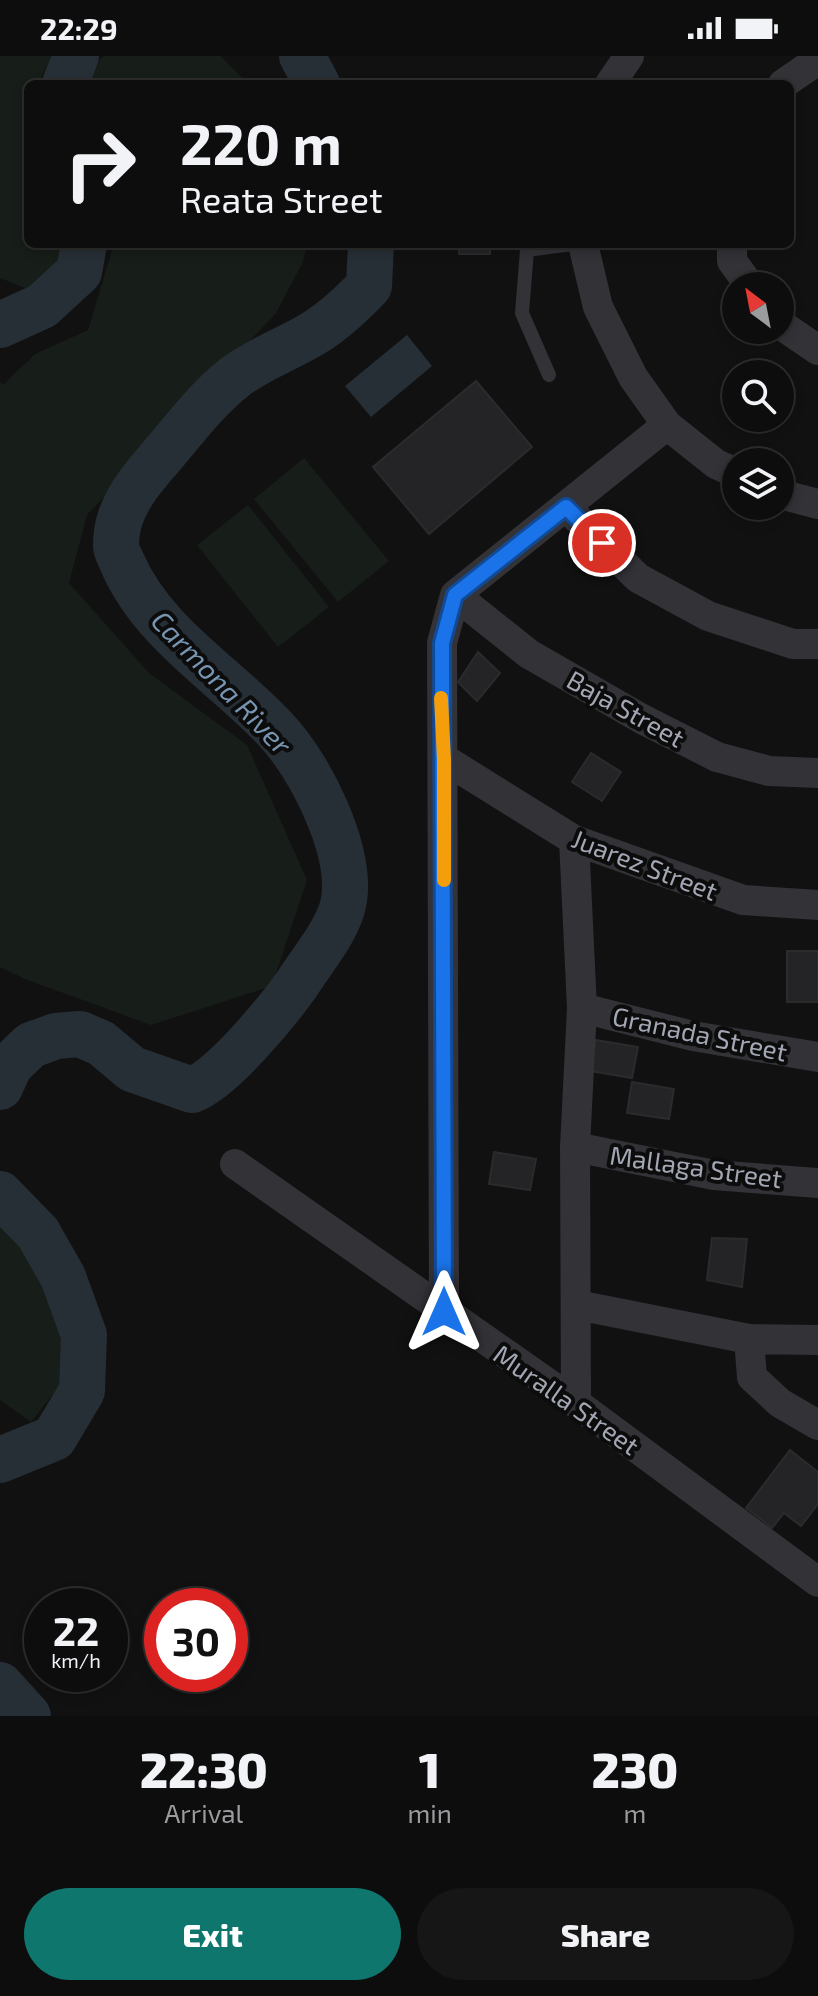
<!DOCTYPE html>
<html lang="en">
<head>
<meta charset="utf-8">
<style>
	:root { --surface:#0d0d0e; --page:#161617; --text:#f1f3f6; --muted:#9a9c9e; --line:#2d2d2e; --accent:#0f766e }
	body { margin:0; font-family:"Exo 2",sans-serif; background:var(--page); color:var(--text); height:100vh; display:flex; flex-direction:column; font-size:30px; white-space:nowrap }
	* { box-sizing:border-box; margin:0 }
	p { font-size:26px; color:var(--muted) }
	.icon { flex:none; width:44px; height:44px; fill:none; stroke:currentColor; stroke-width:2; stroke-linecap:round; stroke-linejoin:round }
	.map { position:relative; height:1660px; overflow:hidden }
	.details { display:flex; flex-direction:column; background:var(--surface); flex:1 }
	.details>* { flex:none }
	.hud { position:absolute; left:24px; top:24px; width:770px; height:168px; border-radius:12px; box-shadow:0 4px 12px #0003,0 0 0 2px var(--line); background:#0d0d0e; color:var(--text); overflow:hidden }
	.needle { width:52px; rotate:328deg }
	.tools { position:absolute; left:722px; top:216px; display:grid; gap:16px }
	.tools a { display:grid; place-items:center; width:72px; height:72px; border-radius:50%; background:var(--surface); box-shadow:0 4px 12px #0003,0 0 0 2px var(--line); font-size:40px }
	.speed { position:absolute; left:24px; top:1532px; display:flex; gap:16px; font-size:40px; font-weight:700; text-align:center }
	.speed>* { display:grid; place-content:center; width:104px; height:104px; border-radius:50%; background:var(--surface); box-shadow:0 4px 12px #0003,0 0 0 2px var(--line); line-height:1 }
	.speed small { font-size:20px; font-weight:400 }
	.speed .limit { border:12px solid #d22; background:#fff; color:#111 }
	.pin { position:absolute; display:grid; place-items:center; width:68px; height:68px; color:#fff; margin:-34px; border:4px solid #fff; border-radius:50%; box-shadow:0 2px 8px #0007 }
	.me { position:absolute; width:88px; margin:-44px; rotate:0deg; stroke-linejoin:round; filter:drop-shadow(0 0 6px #0008) }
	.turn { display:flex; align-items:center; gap:28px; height:168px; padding:0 24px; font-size:36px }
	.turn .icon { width:104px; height:104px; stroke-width:2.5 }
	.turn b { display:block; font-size:56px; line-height:68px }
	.eta { display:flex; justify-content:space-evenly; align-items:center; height:136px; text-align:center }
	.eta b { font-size:48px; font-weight:800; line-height:56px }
	.primary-button { display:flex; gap:16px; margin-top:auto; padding:16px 24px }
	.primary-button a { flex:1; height:92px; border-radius:48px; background:var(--accent); color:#fff; font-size:32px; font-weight:800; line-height:92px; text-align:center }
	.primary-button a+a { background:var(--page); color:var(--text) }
	.status { display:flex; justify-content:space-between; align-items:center; height:56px; padding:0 40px; background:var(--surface); direction:ltr }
	.status svg { height:22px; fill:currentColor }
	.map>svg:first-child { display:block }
	.green { fill:#171d18 }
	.water { fill:#272f36 }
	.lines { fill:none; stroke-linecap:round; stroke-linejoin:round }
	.river { stroke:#272f36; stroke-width:46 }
	.building { fill:#242426; stroke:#2b2b2e; stroke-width:2 }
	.lane { stroke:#323237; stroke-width:14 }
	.street { stroke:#323237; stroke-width:30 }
	.route-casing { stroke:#114b97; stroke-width:20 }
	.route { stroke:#1a73e8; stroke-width:14 }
	.slow { stroke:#f59e0b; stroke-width:14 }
	.labels { text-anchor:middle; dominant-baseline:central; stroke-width:8; stroke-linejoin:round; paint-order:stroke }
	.street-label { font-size:26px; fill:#a2a7b3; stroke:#0c0c0d }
	.water-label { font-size:28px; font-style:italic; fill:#7795b0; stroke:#0c0c0d }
</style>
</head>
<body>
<div class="status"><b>22:29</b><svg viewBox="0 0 49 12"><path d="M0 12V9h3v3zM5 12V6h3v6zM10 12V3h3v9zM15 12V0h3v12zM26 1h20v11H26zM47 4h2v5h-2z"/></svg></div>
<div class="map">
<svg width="818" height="1660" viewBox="0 0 818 1660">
	<rect width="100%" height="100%" fill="#111112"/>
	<path class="green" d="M0,0H52L38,28H28V188H67C64,207 44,221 30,234L0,222Z
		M104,0H221L248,28H89L100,3Z
		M114,188H307L303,206L276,257L87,459L69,527L149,617L247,689L307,824L272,930L151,969L25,923L0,911V326L3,329L35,298L88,274Z
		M304,402L389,505L338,546L254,443Z
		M248,449L329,551L278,591L197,489Z
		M0,1128L27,1171L56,1250L83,1301L31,1366L0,1344Z"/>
	<path class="water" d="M407,279L432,310L371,361L345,330Z"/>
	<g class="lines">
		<path class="river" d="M302,0L317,28
			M65,28L76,0
			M0,269L42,250L79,216L84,188
			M0,1031L10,1009L31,989L56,980L80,978L101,987L132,1013L192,1034C223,1022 277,956 297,928C312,904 340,872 344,844C352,793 310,710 276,674C225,619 152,577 122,506C120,501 116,495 116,490C116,481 118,468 121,460C130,435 148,416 165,396C187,370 208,342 235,321C260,302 288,293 314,277C335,264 352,248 369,230L371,188
			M0,1138L38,1177L63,1221L84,1279L82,1335L54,1382L0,1404
			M0,1629L28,1660"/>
	</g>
	<path class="building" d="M436,188H490V198H459V189Z
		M476,325L532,391L429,478L373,411Z
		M478,596L500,617L477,645L458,626Z
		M591,697L621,716L602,745L572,726Z
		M787,895H818V946H787Z
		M596,984L638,991L632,1022L590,1015Z
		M632,1026L674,1033L669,1063L627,1057Z
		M494,1096L536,1103L530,1134L489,1128Z
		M712,1182L747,1183L742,1231L707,1224Z
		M790,1394L818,1416V1448L801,1470L784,1457L772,1472L746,1452Z"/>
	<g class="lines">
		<path class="lane" d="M527,188V194L572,188
			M527,194L522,257L549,319"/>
		<path class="street" d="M610,28L629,0
			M783,28L818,4
			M583,188L598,251L633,321L667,369L716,408L736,417
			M732,188V205L750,230
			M780,268L818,294
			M780,438L818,448
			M566,451L638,522L708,560L793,588H818
			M455,539L529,598L642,663L717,701L769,715L818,717
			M444,703L574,784L743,844L818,849
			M574,784L582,952L575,1091L576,1347
			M582,952L693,980L818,1001
			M575,1091L714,1119L818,1127
			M235,1108L576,1347L818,1526
			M577,1249L749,1283L818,1284
			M444,1256L442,587L455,539L667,369
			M749,1283L752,1321L780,1347L818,1369"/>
	</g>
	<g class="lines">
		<g class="route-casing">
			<path id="route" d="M444,1256L442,587L455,539L566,451L602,487"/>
		</g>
		<use href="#route" class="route"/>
		<path class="slow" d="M441,642L444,703V824"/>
	</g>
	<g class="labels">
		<g class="street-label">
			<text transform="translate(626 652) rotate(29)">Baja Street</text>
			<text transform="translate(645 808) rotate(21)">Juarez Street</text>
			<text transform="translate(700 977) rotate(12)">Granada Street</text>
			<text transform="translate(696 1110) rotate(8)">Mallaga Street</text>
			<text transform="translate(567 1343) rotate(35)">Muralla Street</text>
		</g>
		<g class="water-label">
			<text transform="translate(222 626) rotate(46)">Carmona River</text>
		</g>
	</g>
</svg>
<div class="tools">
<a><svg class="needle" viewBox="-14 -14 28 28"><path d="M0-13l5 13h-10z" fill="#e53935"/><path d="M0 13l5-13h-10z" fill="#9a9c9e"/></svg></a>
<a><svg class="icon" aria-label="search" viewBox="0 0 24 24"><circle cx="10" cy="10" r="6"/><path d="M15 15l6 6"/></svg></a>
<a><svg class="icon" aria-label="layers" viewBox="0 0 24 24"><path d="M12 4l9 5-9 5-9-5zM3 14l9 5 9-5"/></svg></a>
</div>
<div class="speed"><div>22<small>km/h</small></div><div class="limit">30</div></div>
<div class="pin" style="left:602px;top:487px;background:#d93025"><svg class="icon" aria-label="arrive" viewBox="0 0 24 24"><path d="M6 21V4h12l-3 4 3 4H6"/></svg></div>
<svg class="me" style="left:444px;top:1256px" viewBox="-20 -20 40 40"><path d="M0-17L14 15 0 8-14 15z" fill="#1a73e8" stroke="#fff" stroke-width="4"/></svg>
<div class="hud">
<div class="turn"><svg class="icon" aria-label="right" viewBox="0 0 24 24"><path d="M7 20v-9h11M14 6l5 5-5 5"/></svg><div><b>220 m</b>Reata Street</div></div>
</div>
</div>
<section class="details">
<div class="eta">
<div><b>22:30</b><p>Arrival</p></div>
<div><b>1</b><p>min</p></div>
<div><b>230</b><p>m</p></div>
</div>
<div class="primary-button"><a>Exit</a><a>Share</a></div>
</section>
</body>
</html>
